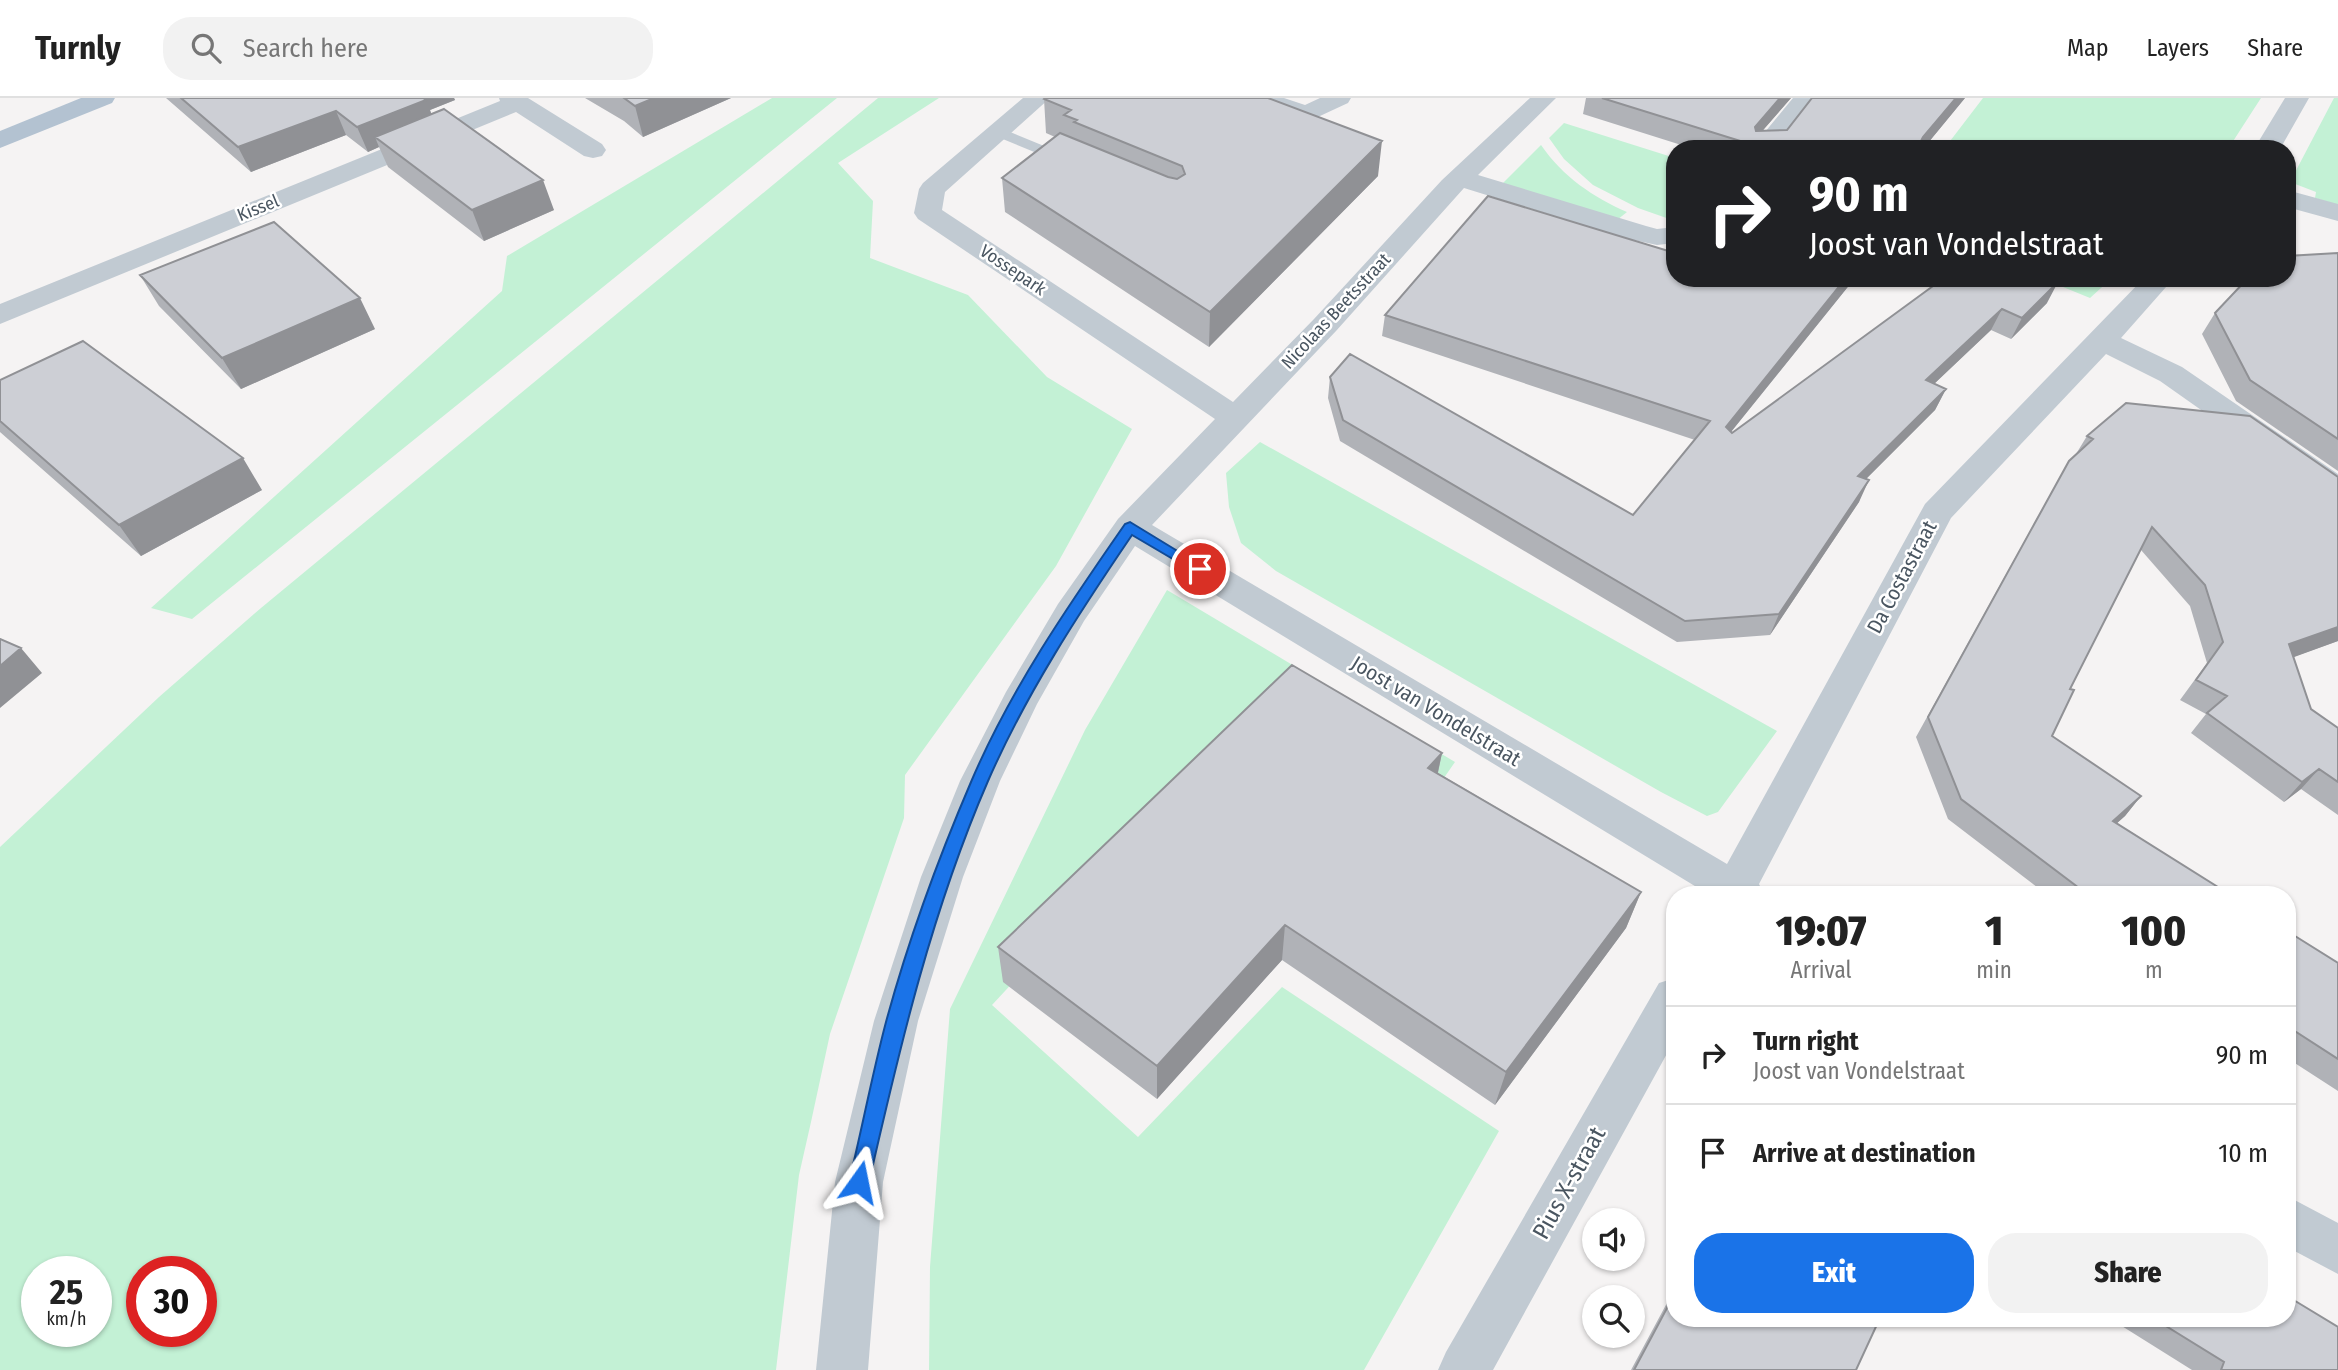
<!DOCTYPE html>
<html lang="en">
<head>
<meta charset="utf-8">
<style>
	:root { --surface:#fff; --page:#f2f2f2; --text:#222; --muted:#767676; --line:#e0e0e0; --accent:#1a73e8 }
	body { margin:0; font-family:"Fira Sans Condensed",sans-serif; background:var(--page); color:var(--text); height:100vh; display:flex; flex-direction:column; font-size:26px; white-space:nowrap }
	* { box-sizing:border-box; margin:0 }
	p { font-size:23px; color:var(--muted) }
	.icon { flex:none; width:38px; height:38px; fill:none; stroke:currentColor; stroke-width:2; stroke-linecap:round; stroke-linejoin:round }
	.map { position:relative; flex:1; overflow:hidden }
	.details { position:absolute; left:1666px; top:788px; width:630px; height:441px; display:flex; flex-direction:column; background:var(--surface); border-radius:28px; box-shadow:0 2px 5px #0004 }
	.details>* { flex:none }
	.top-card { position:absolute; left:1666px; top:42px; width:630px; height:147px; border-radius:28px; box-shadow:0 2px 5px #0004; background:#202124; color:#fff; overflow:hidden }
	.fabs { position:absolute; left:1582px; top:1110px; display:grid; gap:14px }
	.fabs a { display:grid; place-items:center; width:63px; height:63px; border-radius:50%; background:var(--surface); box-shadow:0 2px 5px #0004; font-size:35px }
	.speed { position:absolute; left:21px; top:1158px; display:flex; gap:14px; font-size:35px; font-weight:700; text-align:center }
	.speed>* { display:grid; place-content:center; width:91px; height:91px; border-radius:50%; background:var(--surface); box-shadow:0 2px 5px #0004; line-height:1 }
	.speed small { font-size:18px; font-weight:400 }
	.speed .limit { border:10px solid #d22; background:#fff; color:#111 }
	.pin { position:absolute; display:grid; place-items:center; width:60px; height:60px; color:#fff; margin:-30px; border:4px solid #fff; border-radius:50%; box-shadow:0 2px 7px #0007 }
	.me { position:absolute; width:77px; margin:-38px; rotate:12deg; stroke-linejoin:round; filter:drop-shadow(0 0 5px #0008) }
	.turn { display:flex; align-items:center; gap:24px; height:147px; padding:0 28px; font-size:32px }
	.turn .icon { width:91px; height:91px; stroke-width:2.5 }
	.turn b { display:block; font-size:49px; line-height:60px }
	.eta { display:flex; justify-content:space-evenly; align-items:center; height:119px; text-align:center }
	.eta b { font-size:42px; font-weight:800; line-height:49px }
	.primary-button { display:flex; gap:14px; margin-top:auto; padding:14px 28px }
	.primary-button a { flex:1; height:80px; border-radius:28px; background:var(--accent); color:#fff; font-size:28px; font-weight:800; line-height:80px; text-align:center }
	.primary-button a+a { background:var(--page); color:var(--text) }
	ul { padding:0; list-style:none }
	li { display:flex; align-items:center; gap:21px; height:98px; padding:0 28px; border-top:2px solid var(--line) }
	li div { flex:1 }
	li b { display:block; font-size:26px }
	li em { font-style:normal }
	header { display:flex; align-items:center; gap:42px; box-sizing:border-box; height:98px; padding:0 35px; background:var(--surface); border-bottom:2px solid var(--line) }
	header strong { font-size:33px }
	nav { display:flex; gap:38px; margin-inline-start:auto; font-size:24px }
	.search { width:490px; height:63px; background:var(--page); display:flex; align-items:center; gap:18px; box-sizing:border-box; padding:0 24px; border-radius:28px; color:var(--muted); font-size:26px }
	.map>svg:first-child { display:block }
	.green { fill:#c3f1d5; fill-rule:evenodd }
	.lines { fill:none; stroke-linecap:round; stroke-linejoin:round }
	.lane { fill:#c1cad2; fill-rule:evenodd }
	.street { fill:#c1cad2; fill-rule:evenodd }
	.primary { fill:#b3c2d1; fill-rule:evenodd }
	.wall { fill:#b0b2b7 }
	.shaded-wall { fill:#909195 }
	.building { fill:#cdcfd5; stroke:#909195; stroke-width:2 }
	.route { fill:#1a73e8; stroke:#114b97; stroke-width:2 }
	.labels { text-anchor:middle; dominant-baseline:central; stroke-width:5; stroke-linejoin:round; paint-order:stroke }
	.far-street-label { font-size:18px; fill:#4a5661; stroke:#fff }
	.street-label { font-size:21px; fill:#4a5661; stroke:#fff }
	.near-street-label { font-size:24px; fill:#4a5661; stroke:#fff }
</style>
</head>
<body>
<header>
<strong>Turnly</strong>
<div class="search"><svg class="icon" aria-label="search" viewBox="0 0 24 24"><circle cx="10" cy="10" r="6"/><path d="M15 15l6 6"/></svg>Search here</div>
<nav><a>Map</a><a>Layers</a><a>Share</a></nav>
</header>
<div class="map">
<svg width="2338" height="1272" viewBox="0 0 2338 1272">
	<rect width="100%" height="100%" fill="#f5f3f3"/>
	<path class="green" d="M772,0H837L192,521L151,510L502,193L507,158Z
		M878,0H939L838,65L873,103L870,160L968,197L1047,279L1132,331L1056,468L905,677L904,720L830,936L811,1024L799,1077L776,1272H0V749L159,599L261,510ZM37,1174H96V1234H37ZM142,1174H201V1234H142Z
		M1983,0H2261L2228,51H1944Z
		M2334,0H2338V107L2315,100L2316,94L2290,84Z
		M1564,25L1675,60V123L1638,110L1593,87L1564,61L1549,40Z
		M1541,47C1563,79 1593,99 1627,114L1617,122L1500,88Z
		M2041,180H2112L2090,200Z
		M1260,344L1777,633L1718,714L1707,718L1661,694L1276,473L1241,445L1229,409L1226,375Z
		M1167,492L1455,664L1439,687L1273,605L992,907L1138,1039L1282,889L1499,1033L1364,1272H929L930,1169L950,911L1085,632Z"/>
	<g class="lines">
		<path class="lane" d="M998,29L1071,59L1074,62L1071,65H1061L993,37L990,34L993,31Z"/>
		<path class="street" d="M499,0H528L602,46L606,52L602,58L593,60L584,58L516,14L0,226V206L500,3Z
			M1023,0H1050L945,94L942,112L1233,304L1314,221L1442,82L1530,0H1556L1478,77L1646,128L1657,131L1675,129V145L1657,147L1629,141L1464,90L1336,233L1152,427L1727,766L1925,406L2144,180H2174L2121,240L2182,269L2338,376V403L2326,400L2160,283L2106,256L1951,420L1759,786L1764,796H1708L1135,448L1084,523L1037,606L1000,683L963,779L918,923L883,1084L868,1272H816L835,1084L874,923L921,779L960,683L1006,594L1058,506L1118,421L1215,321L918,121L914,115L919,91L923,85Z
			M1248,0H1284L1305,7L1320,0H1351L1348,5L1307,24L1251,5Z
			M1793,0H1818L1778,51H1751Z
			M2285,0H2309L2280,51H2254Z
			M2287,92L2338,106V123L2287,109Z
			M1675,880V941L1493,1272H1438L1446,1254L1659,885Z
			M2287,1098L2338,1125V1176L2287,1149Z"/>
		<path class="primary" d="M81,0H115L112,5L0,50V33Z"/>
	</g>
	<path class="wall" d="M166,0H454L455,2L430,12L431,16L554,112L484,143L388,69L379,49L368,54L346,37L251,74Z
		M585,0H731L643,39L624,23Z
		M1586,0H1791L1763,32H1787L1812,0H1965L1923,51H1694L1583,16Z
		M1044,1L1378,78L1209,249L1005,114L1002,80L1055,39L1046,35Z
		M2338,155V373L2236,303L2202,236L2215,215Z
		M140,177L375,231L241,291L159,208Z
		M1675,180H1855L1731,334L1732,335L1944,180L2047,205L2011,241L1991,232L1934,286L1946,291L1935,312L1866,381L1859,404L1770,537L1677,544L1340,343L1328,300L1330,279L1633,417L1695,342L1382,238L1385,217Z
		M0,282L262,392L141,458L0,334Z
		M2087,338L2338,379V543L2293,559L2311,611L2338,630V717L2301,691L2284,704L2191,635L2206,616L2180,602L2207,565L2190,508L2141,452L2070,591L2052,638L2141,698L2125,718L2117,725L2229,796H2046L1948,721L1916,639L2057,384L2069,363L2076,356Z
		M1442,655L1438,675L1641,794L1626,830L1495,1007L1282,862L1157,1001L1003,884L998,849Z
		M2287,833L2338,865V993L2287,960Z
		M1675,1190V1220L1856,1272H1631Z
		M1884,1220H1894L1890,1223Z
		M2109,1220H2287L2338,1272H2192Z"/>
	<path class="shaded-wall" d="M414,0H454L455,2L430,12L435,26L375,39L379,49L368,54L357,29Z
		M654,0H731L643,39L635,8Z
		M1780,0H1791L1751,46L1755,29Z
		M1956,0H1965L1923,51H1917L1923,39Z
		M336,13L346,37L251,74L238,49Z
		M1382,43L1378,78L1209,249L1210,214Z
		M543,82L554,112L484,143L472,112Z
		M1846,180H1855L1718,350L1726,329Z
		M2058,184L2047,205L2011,241L2022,220Z
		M360,200L375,231L241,291L222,260Z
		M2002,211L1991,232L1916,303L1926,282Z
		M1946,291L1935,312L1848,399L1858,378Z
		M243,360L262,392L141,458L119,427Z
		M1869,382L1859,404L1770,537L1779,516Z
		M2338,529V543L2272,567L2289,546Z
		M21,550L42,575L0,610V568Z
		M1442,655L1434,692L1428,670Z
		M2319,671L2301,691L2284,704L2302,684Z
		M2141,698L2125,718L2097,743L2113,723Z
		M1641,794L1626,830L1495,1007L1506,974Z
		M1285,827L1282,862L1157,1001V968Z"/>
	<path class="building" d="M181,0H423L426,2L357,29L336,13L238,49Z
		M624,0H654L635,8Z
		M1045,0H1268L1382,43L1210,214L1002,80L1060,35L1168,79L1177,81L1185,76L1182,68L1074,24L1077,22L1064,17L1071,12L1044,1Z
		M1602,0H1780L1755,29L1756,33L1787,32L1812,0H1956L1923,39L1917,51H1766Z
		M444,11L543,82L472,112L375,39Z
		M1488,98L1675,155V180H1846L1726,329L1732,335L1944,180H2050L2058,184L2022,220L2002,211L1926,282L1946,291L1858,378L1869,382L1779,516L1685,523L1343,322L1330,279L1350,256L1633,417L1710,323L1385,217Z
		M274,124L360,200L222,260L140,177Z
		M2338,155V341L2250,282L2215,215L2248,180H2287V158Z
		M83,243L243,360L119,427L0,323V282Z
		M2126,305L2250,318L2338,379V529L2289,546L2311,611L2338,630V684L2319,671L2302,684L2207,615L2227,598L2196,582L2223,544L2205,487L2152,429L2070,591L2074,592L2052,638L2141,698L2113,723L2229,796H2087L1961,701L1928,619L2069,363L2093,341L2087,338Z
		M0,541L21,550L0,568Z
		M1292,567L1442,655L1428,670L1641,794L1506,974L1285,827L1157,968L998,849Z
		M2287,833L2338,865V961L2287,928Z
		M1675,1195V1220H1880L1856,1272H1634Z
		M2287,1198L2338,1229V1272H2221L2224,1264L2153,1220H2287Z"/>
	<path class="route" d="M1130,424L1207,471L1205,474H1195L1132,437C1079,515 1026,596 988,683C932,812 900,948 869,1084L866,1091L859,1093L852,1091L849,1084C862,1031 872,977 886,924C908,843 938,761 971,684C1010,592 1068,508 1125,426Z"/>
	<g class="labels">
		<g class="far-street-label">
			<text transform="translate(258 110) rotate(-22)">Kissel</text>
			<text transform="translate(1013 172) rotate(34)">Vossepark</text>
			<text transform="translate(1336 213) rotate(-47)">Nicolaas Beetsstraat</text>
		</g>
		<g class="street-label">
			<text transform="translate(1902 479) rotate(-62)">Da Costastraat</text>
			<text transform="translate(1436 613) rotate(31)">Joost van Vondelstraat</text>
		</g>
		<g class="near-street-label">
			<text transform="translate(1569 1085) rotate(-61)">Pius X-straat</text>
		</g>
	</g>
</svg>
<div class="fabs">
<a><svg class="icon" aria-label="sound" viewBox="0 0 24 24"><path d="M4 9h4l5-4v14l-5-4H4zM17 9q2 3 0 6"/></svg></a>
<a><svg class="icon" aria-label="search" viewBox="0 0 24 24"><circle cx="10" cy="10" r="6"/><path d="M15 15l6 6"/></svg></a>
</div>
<div class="speed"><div>25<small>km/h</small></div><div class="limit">30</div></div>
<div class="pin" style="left:1200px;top:471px;background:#d93025"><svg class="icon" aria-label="arrive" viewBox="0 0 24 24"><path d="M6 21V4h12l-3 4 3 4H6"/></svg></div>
<svg class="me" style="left:859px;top:1084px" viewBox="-20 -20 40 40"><path d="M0-17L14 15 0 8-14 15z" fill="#1a73e8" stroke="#fff" stroke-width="4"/></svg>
<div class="top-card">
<div class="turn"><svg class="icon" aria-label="right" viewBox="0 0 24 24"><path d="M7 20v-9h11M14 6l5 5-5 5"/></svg><div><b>90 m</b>Joost van Vondelstraat</div></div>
</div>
<section class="details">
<div class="eta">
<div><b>19:07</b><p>Arrival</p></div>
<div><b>1</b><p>min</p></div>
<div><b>100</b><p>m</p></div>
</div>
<ul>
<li><svg class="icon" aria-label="right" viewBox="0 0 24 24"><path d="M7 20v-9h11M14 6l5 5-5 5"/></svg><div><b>Turn right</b><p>Joost van Vondelstraat</p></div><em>90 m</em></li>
<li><svg class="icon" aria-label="arrive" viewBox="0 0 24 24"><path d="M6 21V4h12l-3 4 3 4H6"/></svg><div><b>Arrive at destination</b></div><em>10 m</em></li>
</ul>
<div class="primary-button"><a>Exit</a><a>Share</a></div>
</section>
</div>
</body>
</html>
